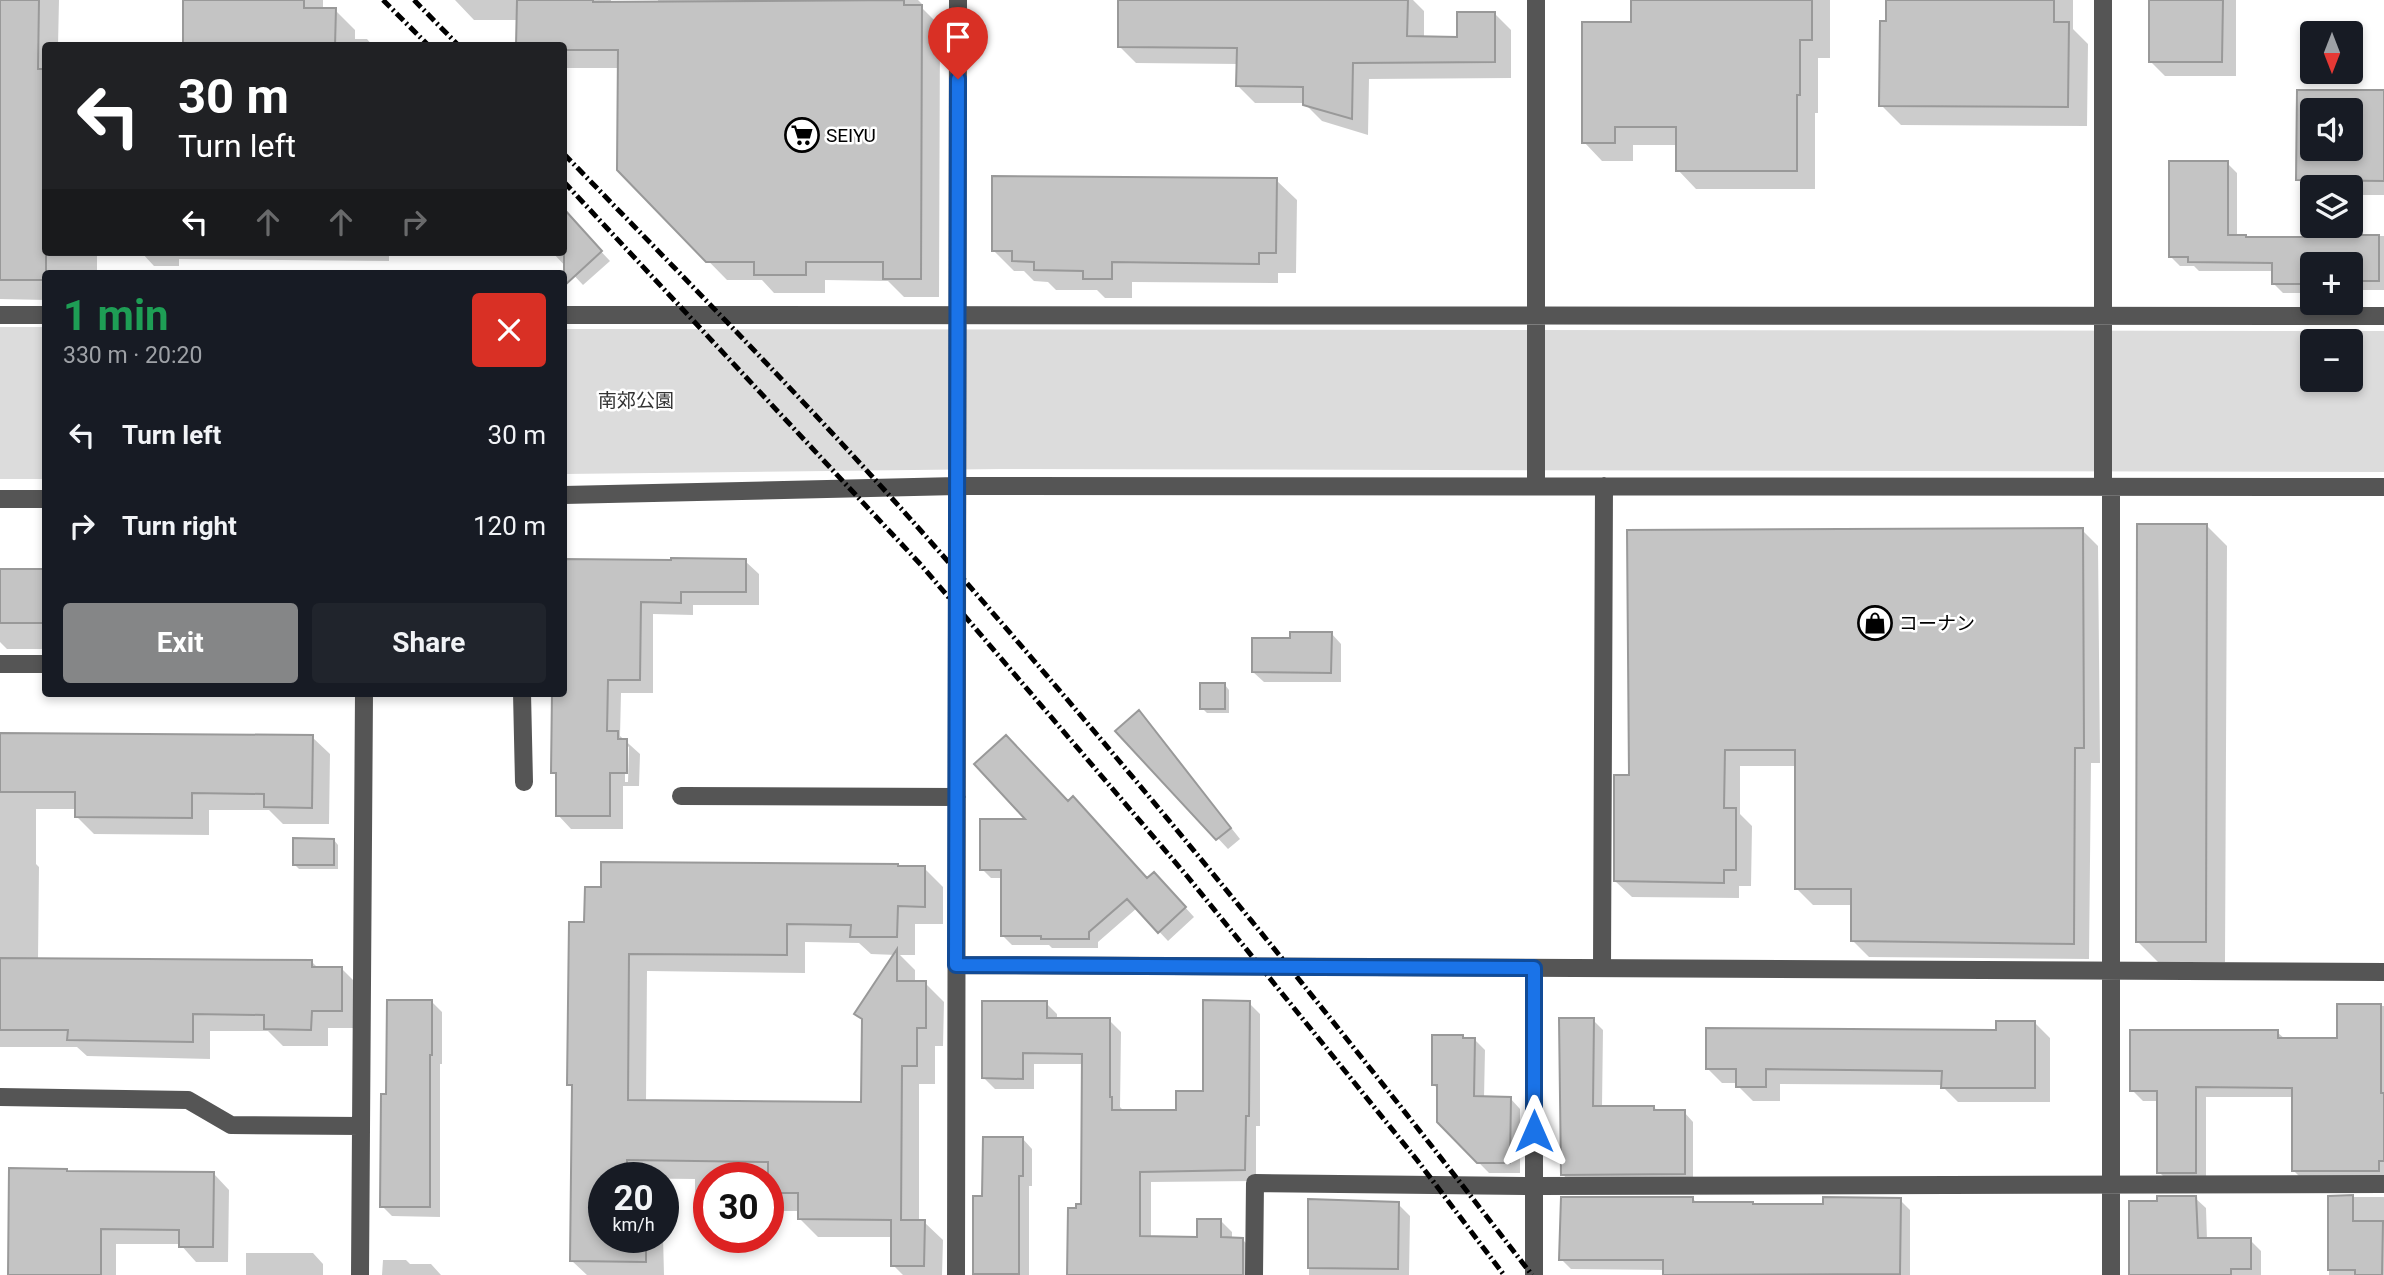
<!DOCTYPE html>
<html lang="en">
<head>
<meta charset="utf-8">
<style>
	:root { --surface:#171b24; --page:#20242c; --text:#f1f3f6; --muted:#9ea1a6; --accent:#858687 }
	body { margin:0; font-family:Roboto,"Noto Sans JP",sans-serif; background:var(--page); color:var(--text); height:100vh; display:flex; flex-direction:column; font-size:26px; white-space:nowrap }
	* { box-sizing:border-box; margin:0 }
	p { font-size:23px; color:var(--muted) }
	.icon { flex:none; width:38px; height:38px; fill:none; stroke:currentColor; stroke-width:2; stroke-linecap:round; stroke-linejoin:round }
	.map { position:relative; flex:1; overflow:hidden }
	.panel { position:absolute; left:42px; top:270px; width:525px; height:427px; display:flex; flex-direction:column; background:var(--surface); border-radius:7px; box-shadow:0 4px 10px #0003 }
	.panel>* { flex:none }
	.banner { position:absolute; left:42px; top:42px; width:525px; height:214px; border-radius:7px; box-shadow:0 4px 10px #0003; background:#202124; color:#fff; overflow:hidden }
	.needle { width:46px; rotate:180deg }
	.tools { position:absolute; left:2300px; top:21px; display:grid; gap:14px }
	.tools a { display:grid; place-items:center; width:63px; height:63px; border-radius:7px; background:var(--surface); box-shadow:0 4px 10px #0003; font-size:35px }
	.speed { position:absolute; left:588px; top:1162px; display:flex; gap:14px; font-size:35px; font-weight:700; text-align:center }
	.speed>* { display:grid; place-content:center; width:91px; height:91px; border-radius:50%; background:var(--surface); box-shadow:0 4px 10px #0003; line-height:1 }
	.speed small { font-size:18px; font-weight:400 }
	.speed .limit { border:10px solid #d22; background:#fff; color:#111 }
	.pin { position:absolute; display:grid; place-items:center; width:60px; height:60px; color:#fff; margin:-72px -30px; border-radius:50% 50% 50% 0; rotate:-45deg; box-shadow:0 0 7px #0007 }
	.pin .icon { rotate:45deg }
	.me { position:absolute; width:77px; margin:-38px; rotate:0deg; stroke-linejoin:round; filter:drop-shadow(0 0 5px #0008) }
	.turn { display:flex; align-items:center; gap:24px; height:147px; padding:0 21px; font-size:32px }
	.turn .icon { width:91px; height:91px; stroke-width:2.5 }
	.turn b { display:block; font-size:49px; line-height:60px }
	.lanes { display:flex; align-items:center; height:66px; padding:0 21px; background:#0003; justify-content:center; gap:35px; direction:ltr }
	.lanes .off { opacity:.35 }
	.round { display:grid; place-items:center; flex:none; width:74px; height:74px; border-radius:7px; background:var(--page) }
	.headline { display:flex; align-items:center; justify-content:space-between; height:119px; padding:0 21px }
	h1 { font-size:42px; font-weight:700; line-height:52px; color:#1e9e55 }
	.cta { display:flex; gap:14px; margin-top:auto; padding:14px 21px }
	.cta a { flex:1; height:80px; border-radius:7px; background:var(--accent); color:#fff; font-size:28px; font-weight:700; line-height:80px; text-align:center }
	.cta a+a { background:var(--page); color:var(--text) }
	ul { padding:0; list-style:none }
	li { display:flex; align-items:center; gap:21px; height:91px; padding:0 21px }
	li div { flex:1 }
	li b { display:block; font-size:26px }
	li em { font-style:normal }
	.map>svg:first-child { display:block }
	.green { fill:#dcdcdc; fill-rule:evenodd }
	.shadow { fill:#0003; fill-rule:evenodd }
	.building { fill:#c4c4c4; stroke:#999; stroke-width:2; fill-rule:evenodd }
	.lines { fill:none; stroke-linecap:round; stroke-linejoin:round }
	.minor { stroke:#555; stroke-width:18 }
	.rail { stroke:#000; stroke-width:5; stroke-dasharray:10 3.5 2 3.5; stroke-linecap:butt }
	.route-casing { stroke:#114b97; stroke-width:18 }
	.route { stroke:#1a73e8; stroke-width:12 }
	.labels { text-anchor:middle; dominant-baseline:central; stroke-width:5; stroke-linejoin:round; paint-order:stroke }
	.poi-label { font-size:19px; fill:#000; stroke:#fff; text-anchor:start }
	.park-label { font-size:19px; fill:#333; stroke:#fff }
</style>
</head>
<body>
<div class="map">
<svg width="2384" height="1275" viewBox="0 0 2384 1275">
	<rect width="100%" height="100%" fill="#fff"/>
	<path class="green" d="M0,327H45V479H0Z
		M564,329L2384,331V472L1000,469L564,474ZM2312,341H2350V380H2312Z"/>
	<path class="shadow" d="M0,0H59L58,46H46V252H97V273H46V300L0,299Z
		M185,0H323V10H335L355,30V39H367L373,46H185Z
		M455,0H611V4H658V0H918L922,4V8L940,26L939,297H904L888,281L825,280V293H774L762,280H727L619,170L620,68H564V46L518,20H474Z
		M1120,0H1413L1424,11V38H1458L1494,13L1511,30V78L1369,79L1368,135L1322,121L1304,103H1255L1238,86V64L1136,63L1119,46Z
		M1633,0H1830V58H1818V113H1815V189H1696L1678,170V145H1633V161H1602L1584,142L1633,24Z
		M1888,0H2073V29L2088,44L2087,126L1901,125L1881,105Z
		M2151,0H2236V76H2165L2151,62Z
		M2298,92H2384V195H2350V187H2312V193L2298,179ZM2312,110H2350V149H2312Z
		M2227,163L2237,173V237L2247,239H2349V236H2384V290H2350V264H2312V293H2283L2274,284V271H2199L2194,266H2180L2170,256Z
		M1276,180L1297,200L1296,273H1278V283L1132,282V298H1105L1097,290H1056L1048,282L1034,281L1024,271H1014L994,251Z
		M564,212L610,261L583,285L552,252H564Z
		M141,252H389V261L179,259V266H154Z
		M2206,525L2227,546L2225,962H2158L2137,941Z
		M2082,530L2098,546L2100,763H2091L2089,959L1869,957L1853,941V905H1813L1797,889V766H1740V814L1752,826L1751,886H1739V898L1632,897L1615,881L1630,777Z
		M564,561H745L759,574V605H693V615L653,614V693H621L620,736L640,754L639,786H623V829H571L558,815V777L553,772L554,693H564ZM625,744L629,747L628,782H625Z
		M0,570L46,571V649H7L0,642Z
		M1331,633L1341,644V682H1264L1253,672L1292,640Z
		M1225,685L1229,690V713H1207L1202,708Z
		M1139,712L1240,839L1228,849L1118,731Z
		M0,735L312,737L330,754L329,824H283L269,810H209V835L94,834L77,817V809H36V864L39,867L38,959L311,961L318,968H341L359,986V1028H328V1046H283L268,1031H210V1059L87,1056L77,1047H0Z
		M1069,803L1148,880L1163,883L1194,917L1168,941L1137,908L1098,942V948H1052L1049,945H1012L1002,935L1003,878H991L982,869L1029,821Z
		M334,840L338,845V869H299L295,865Z
		M924,868L943,887V924H915V955H900L915,970V983H925L944,1002L943,1046H935V1084H919V1222H924L943,1240L942,1275H903L893,1265V1237H818L799,1218V1211H768V1178H709V1206L695,1192V1179L604,1178V1237L663,1236L664,1275H587L572,1261L573,1088L569,1084L586,924ZM805,942L859,943L871,954L896,955L856,1013L864,1021L863,1103L646,1102L647,971L805,973Z
		M432,1002L442,1012V1064H440V1217L392,1216L382,1206L388,1096Z
		M1046,1003L1057,1014V1020H1109L1121,1032L1120,1107L1123,1110L1177,1112L1205,1093L1249,1003L1260,1014V1126H1256V1181L1151,1182V1238H1199L1221,1221L1232,1232V1239H1242L1254,1251L1253,1275H1068L1078,1210L1083,1205L1084,1064H1034V1089H995L984,1078Z
		M2338,1006H2384V1183L2305,1182L2294,1171V1097H2206V1183H2170L2159,1172V1101H2143L2132,1090L2277,1032L2285,1039H2338Z
		M1593,1020L1603,1030L1602,1107H1654L1658,1112H1684L1693,1122V1183H1572L1562,1174Z
		M2035,1023L2050,1038V1102H1958L1943,1087V1085L1780,1084V1101H1753L1738,1086V1083H1722L1708,1069L1998,1032Z
		M1462,1037L1465,1039H1474L1485,1050L1484,1098H1510L1520,1109V1173H1489L1438,1121V1089L1434,1085Z
		M1022,1138L1032,1149V1186H1029V1275H976L975,1198H984Z
		M68,1173L214,1174L229,1190L228,1262H196L180,1244H116V1275H10Z
		M2330,1197H2384V1275H2329Z
		M2195,1198L2206,1208L2207,1240H2250L2261,1251V1275H2130L2159,1203Z
		M1693,1199L1698,1204L1754,1206H1825L1900,1200L1910,1210V1275H1665V1270L1571,1269L1561,1259Z
		M1309,1201L1398,1204L1410,1216L1409,1275H1309Z
		M246,1253H313L323,1264V1275H246Z
		M383,1260H406L410,1264H431L441,1275H382Z"/>
	<path class="building" d="M0,0H39L38,69H46V280H0Z
		M183,0H304V8H336L335,46H183Z
		M517,0H593V2L904,0V5H922L921,279H883V262H806V275H754V262H706L617,170L618,50H564V46H516Z
		M1118,0H1408L1407,36L1457,37V12H1495V62L1353,63L1352,119L1303,105V87L1236,86L1237,48L1118,47Z
		M1631,0H1812V40H1800V95H1797V171H1676V127H1615V143H1582V22H1631Z
		M1886,0H2054V22H2069L2068,107L1879,106L1880,21H1886Z
		M2149,0H2223L2222,62H2149Z
		M2297,90H2384V181L2296,180ZM2312,110H2350V149H2312Z
		M2169,161H2228V235H2246V237H2347V235H2379V281H2350V264H2312L2311,284H2272V263L2188,262V257H2169Z
		M992,176L1277,178L1276,253H1259V264L1112,262V279H1083V271L1034,270V262L1012,261V251H992Z
		M564,209L602,251L564,286Z
		M2137,524H2207L2206,942H2136Z
		M2083,528L2084,748H2075L2074,944L1851,941V889H1795V750H1725L1724,808H1736V870H1724V883L1614,881V775H1629L1627,530Z
		M671,558L746,559V592H681V603L641,602L640,680H608L607,731H618V739H627V773H610V816H556V773H551L552,693H564V559L671,560Z
		M0,569H46V623H0Z
		M1290,632H1332L1331,673L1252,672V638H1290Z
		M1200,683H1225V709H1200Z
		M1139,710L1231,828L1216,840L1115,731Z
		M0,733L313,735L312,808L264,807V794L192,793V818L75,817V792H0Z
		M1006,735L1068,801L1073,796L1147,878L1154,872L1186,907L1158,933L1127,899L1089,932V939H1041V936H1001V870H980V819H1025L974,764Z
		M293,838L334,839V865H293Z
		M601,862L898,864V866H925V907L898,906L897,937H850L851,925L787,924V955L629,954L628,1100L861,1102L862,1019L854,1014L897,949V981H926V1028H917V1066H902L901,1220H925L924,1266H891V1220L798,1219V1193H768V1162L627,1160V1178H604V1237H646V1262L570,1261L572,1085H567L569,922H584L585,887H601Z
		M0,958L312,960V967H342V1011H312L311,1030L264,1029V1015L193,1014V1042L67,1040L68,1030H0Z
		M387,1000H432V1055H430V1207H380L381,1094H386Z
		M1203,1000L1250,1001L1249,1116H1246L1245,1170L1140,1172V1236L1197,1237V1219H1221V1237L1243,1238V1275H1067L1068,1208H1076V1204H1081L1082,1054L1023,1053V1079L982,1078V1001H1047V1018H1110V1097H1112V1110H1176V1091H1203Z
		M2337,1004H2381V1093H2384V1161H2379V1171H2292V1088L2196,1087V1173H2157V1091H2130V1030H2278V1038H2337Z
		M1559,1018H1594L1593,1106H1654V1110H1685V1174L1561,1175Z
		M1996,1021H2035V1088H1941L1942,1071L1766,1069V1087H1736V1069H1706V1028L1996,1030Z
		M1432,1035H1463V1038H1475L1474,1096L1511,1097L1510,1163H1477L1437,1122V1085H1432Z
		M983,1137H1023V1176H1019V1274H973V1196H982Z
		M9,1168L67,1169V1171L214,1172L213,1247H179V1230L101,1229V1275H8Z
		M2353,1195V1221H2383L2382,1275H2355V1270H2328V1196Z
		M2157,1196H2196L2198,1238H2251V1269H2231V1275H2129V1201H2157Z
		M1561,1197H1693V1202H1753V1204H1823V1197L1901,1198L1900,1274L1663,1275V1260H1559Z
		M1308,1199L1399,1202L1398,1269L1308,1268Z"/>
	<g class="lines">
		<path class="minor" d="M1536,0V486
			M0,315H46
			M564,315L2384,316
			M2103,487V0
			M564,495L957,486L2384,487
			M0,499H46
			M0,664H46
			M522,693L524,782
			M681,796L957,797
			M956,965L2384,972
			M1602,968L1604,486
			M0,1097L188,1100L231,1125L361,1126
			M360,1275L364,693
			M956,1275L958,0
			M1254,1275L1255,1183L1534,1186L2384,1184
			M1534,1275V968
			M2111,1275V487"/>
		<path class="rail" d="M383,0L429,46
			M414,0L459,46
			M564,154C684,278 807,402 922,532C1134,772 1336,1021 1532,1275
			M564,182L922,566L1187,876L1417,1160L1504,1275"/>
	</g>
	<g class="lines">
		<g class="route-casing">
			<path id="route" d="M958,79L956,965L1534,968V1131"/>
		</g>
		<use href="#route" class="route"/>
	</g>
	<defs>
		<g id="supermarket-ring" transform="scale(1.75)"><circle r="9.5" fill="#fff" stroke="#000" stroke-width="1.5"/><path d="M-6-5.5h2.5l.6 2H6L4.5 2H-2.5L-4.4-4H-6ZM-1.5 3.2a1.3 1.3 0 1 0 .1 0ZM3 3.2a1.3 1.3 0 1 0 .1 0Z" fill="#000"/></g>
		<g id="shop-ring" transform="scale(1.75)"><circle r="9.5" fill="#fff" stroke="#000" stroke-width="1.5"/><path d="M-5-2.5h2.3a2.7 3.5 0 0 1 5.4 0H5L5.5 6h-11ZM-1.5-2.5h3a1.5 2.3 0 0 0-3 0Z" fill="#000"/></g>
	</defs>
	<g fill-rule="evenodd">
		<use href="#supermarket-ring" x="802" y="135"/>
		<use href="#shop-ring" x="1875" y="623"/>
	</g>
	<g class="labels">
		<g class="poi-label">
			<text x="826" y="135">SEIYU</text>
			<text x="1899" y="623">コーナン</text>
		</g>
		<g class="park-label">
			<text x="636" y="400">南郊公園</text>
		</g>
	</g>
</svg>
<div class="tools">
<a><svg class="needle" viewBox="-14 -14 28 28"><path d="M0-13l5 13h-10z" fill="#e53935"/><path d="M0 13l5-13h-10z" fill="#9ea1a6"/></svg></a>
<a><svg class="icon" aria-label="sound" viewBox="0 0 24 24"><path d="M4 9h4l5-4v14l-5-4H4zM17 9q2 3 0 6"/></svg></a>
<a><svg class="icon" aria-label="layers" viewBox="0 0 24 24"><path d="M12 4l9 5-9 5-9-5zM3 14l9 5 9-5"/></svg></a>
<a>+</a>
<a>−</a>
</div>
<div class="speed"><div>20<small>km/h</small></div><div class="limit">30</div></div>
<div class="pin" style="left:958px;top:79px;background:#d93025"><svg class="icon" aria-label="arrive" viewBox="0 0 24 24"><path d="M6 21V4h12l-3 4 3 4H6"/></svg></div>
<svg class="me" style="left:1534px;top:1131px" viewBox="-20 -20 40 40"><path d="M0-17L14 15 0 8-14 15z" fill="#1a73e8" stroke="#fff" stroke-width="4"/></svg>
<div class="banner">
<div class="turn"><svg class="icon" aria-label="left" viewBox="0 0 24 24"><path d="M17 20v-9H6M10 6l-5 5 5 5"/></svg><div><b>30 m</b>Turn left</div></div>
<div class="lanes"><svg class="icon" aria-label="left" viewBox="0 0 24 24"><path d="M17 20v-9H6M10 6l-5 5 5 5"/></svg><svg class="icon off" aria-label="ahead" viewBox="0 0 24 24"><path d="M12 20V5M6 11l6-6 6 6"/></svg><svg class="icon off" aria-label="ahead" viewBox="0 0 24 24"><path d="M12 20V5M6 11l6-6 6 6"/></svg><svg class="icon off" aria-label="right" viewBox="0 0 24 24"><path d="M7 20v-9h11M14 6l5 5-5 5"/></svg></div>
</div>
<section class="panel">
<div class="headline"><div><h1>1 min</h1><p>330 m · 20:20</p></div><a class="round" style="background:#d93025;color:#fff"><svg class="icon" aria-label="close" viewBox="0 0 24 24"><path d="M6 6l12 12M18 6L6 18"/></svg></a></div>
<ul>
<li><svg class="icon" aria-label="left" viewBox="0 0 24 24"><path d="M17 20v-9H6M10 6l-5 5 5 5"/></svg><div><b>Turn left</b></div><em>30 m</em></li>
<li><svg class="icon" aria-label="right" viewBox="0 0 24 24"><path d="M7 20v-9h11M14 6l5 5-5 5"/></svg><div><b>Turn right</b></div><em>120 m</em></li>
</ul>
<div class="cta"><a>Exit</a><a>Share</a></div>
</section>
</div>
</body>
</html>
